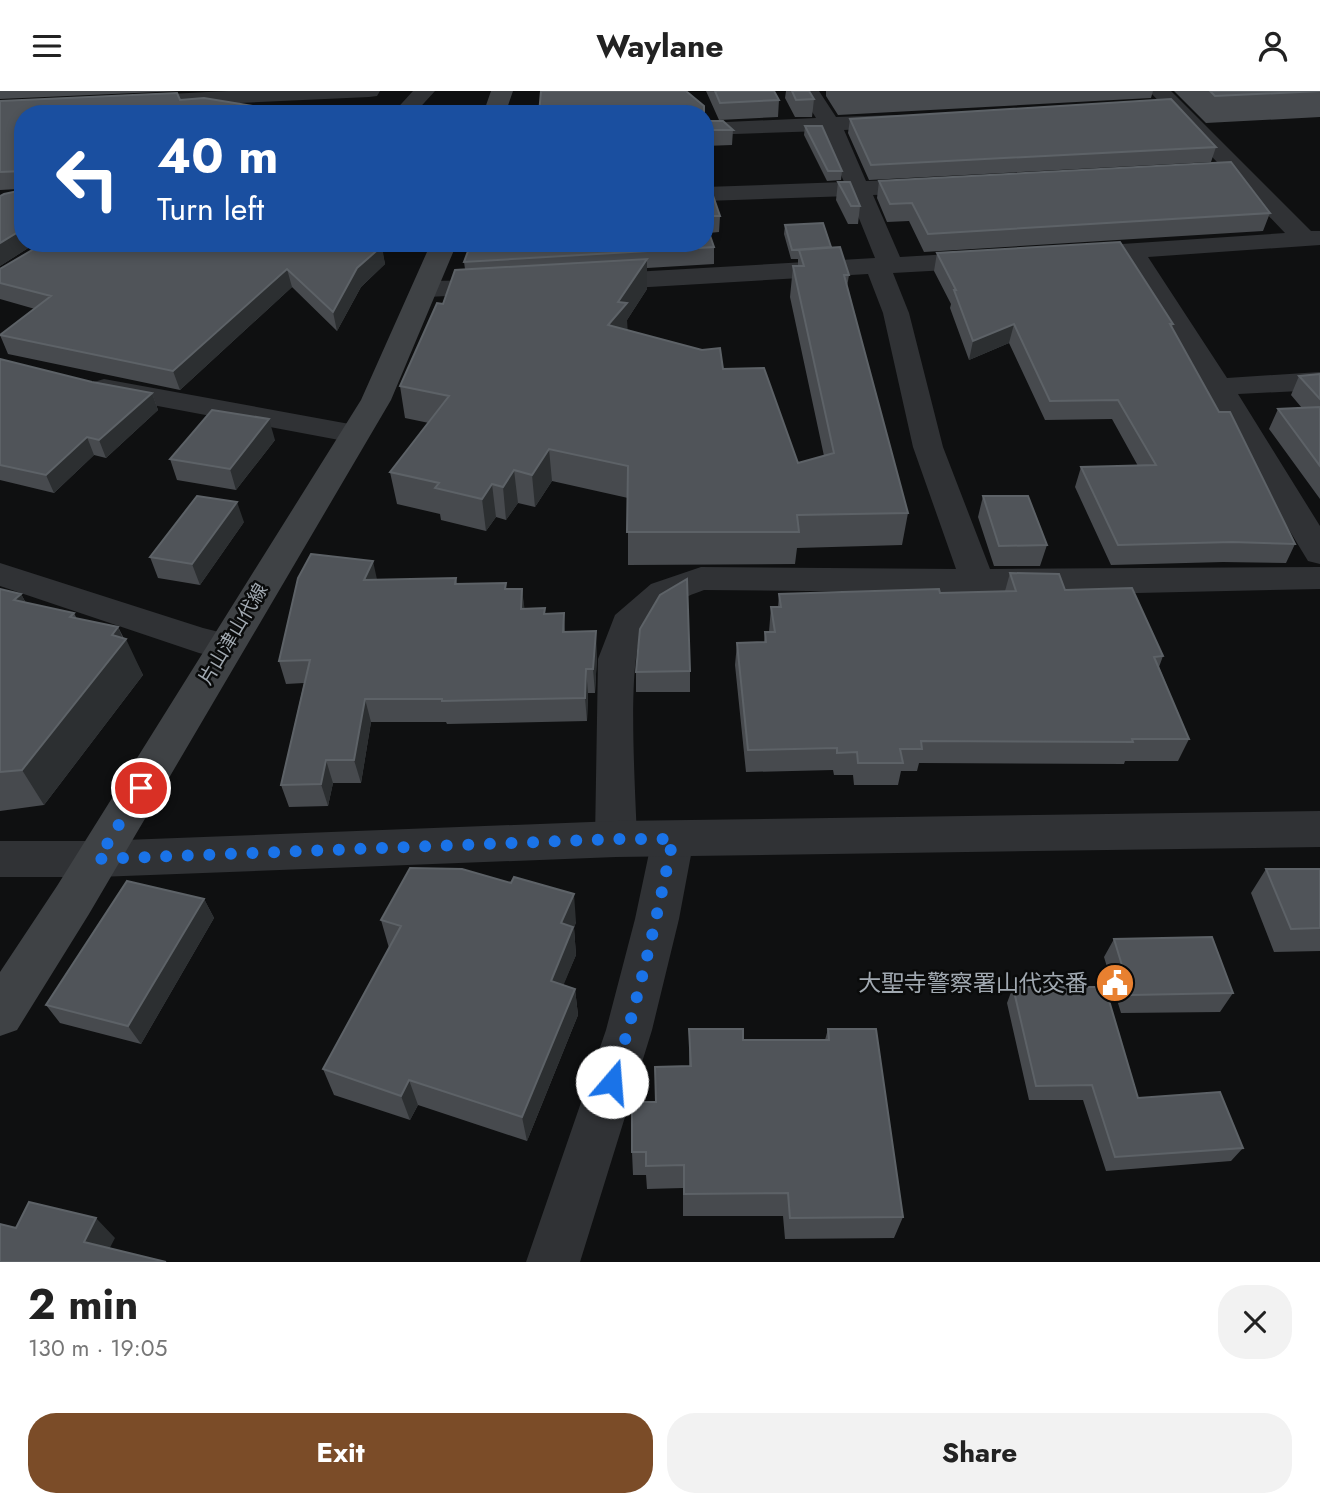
<!DOCTYPE html>
<html lang="en">
<head>
<meta charset="utf-8">
<style>
	:root { --surface:#fff; --page:#f2f2f2; --text:#222; --muted:#767676; --accent:#7b4c28 }
	body { margin:0; font-family:Jost,"Noto Sans JP",sans-serif; background:var(--page); color:var(--text); height:100vh; display:flex; flex-direction:column; font-size:26px; white-space:nowrap }
	* { box-sizing:border-box; margin:0 }
	p { font-size:23px; color:var(--muted) }
	.icon { flex:none; width:38px; height:38px; fill:none; stroke:currentColor; stroke-width:2; stroke-linecap:round; stroke-linejoin:round }
	.map { position:relative; height:1171px; overflow:hidden }
	.details { display:flex; flex-direction:column; background:var(--surface); flex:1 }
	.details>* { flex:none }
	.hud { position:absolute; left:14px; top:14px; width:700px; height:147px; border-radius:28px; box-shadow:0 4px 10px #0003; background:#1a4fa0; color:#fff; overflow:hidden }
	.pin { position:absolute; display:grid; place-items:center; width:60px; height:60px; color:#fff; margin:-30px; border:4px solid #fff; border-radius:50%; box-shadow:0 2px 7px #0007 }
	.me { position:absolute; width:77px; margin:-38px; rotate:18deg; stroke-linejoin:round; filter:drop-shadow(0 0 5px #0008) }
	.turn { display:flex; align-items:center; gap:24px; height:147px; padding:0 28px; font-size:32px }
	.turn .icon { width:91px; height:91px; stroke-width:2.5 }
	.turn b { display:block; font-size:49px; line-height:60px }
	.round { display:grid; place-items:center; flex:none; width:74px; height:74px; border-radius:28px; background:var(--page) }
	.headline { display:flex; align-items:center; justify-content:space-between; height:119px; padding:0 28px }
	h1 { font-size:42px; font-weight:700; line-height:52px }
	.cta { display:flex; gap:14px; margin-top:auto; padding:14px 28px }
	.cta a { flex:1; height:80px; border-radius:28px; background:var(--accent); color:#fff; font-size:28px; font-weight:700; line-height:80px; text-align:center }
	.cta a+a { background:var(--page); color:var(--text) }
	header { display:flex; justify-content:space-between; align-items:center; height:91px; padding:0 28px; background:var(--surface); font-size:32px; font-weight:700 }
	.map>svg:first-child { display:block }
	.lines { fill:none; stroke-linecap:round; stroke-linejoin:round }
	.minor { fill:#303235; fill-rule:evenodd }
	.tertiary { fill:#303235; fill-rule:evenodd }
	.secondary { fill:#3f4245; fill-rule:evenodd }
	.wall { fill:#474a4e }
	.shaded-wall { fill:#2c2f31 }
	.building { fill:#505459; stroke:#5d6267; stroke-width:2 }
	.route { stroke:#1a73e8; stroke-width:12; stroke-dasharray:0 21.6 }
	.labels { text-anchor:middle; dominant-baseline:central; stroke-width:5; stroke-linejoin:round; paint-order:stroke }
	.street-label { font-size:19px; fill:#a1a9b1; stroke:#0a0b0b }
	.near-poi-label { font-size:23px; fill:#a1a9b1; stroke:#0a0b0b; text-anchor:end }
</style>
</head>
<body>
<header><svg class="icon" aria-label="menu" viewBox="0 0 24 24"><path d="M4 6h16M4 12h16M4 18h16"/></svg>Waylane<svg class="icon" aria-label="person" viewBox="0 0 24 24"><circle cx="12" cy="8" r="4"/><path d="M4 21q1-7 8-7t8 7"/></svg></header>
<div class="map">
<svg width="1320" height="1171" viewBox="0 0 1320 1171">
	<rect width="100%" height="100%" fill="#0f1011"/>
	<g class="lines">
		<path class="minor" d="M413,0H435L414,23H392Z
			M799,0H819L836,26L898,24L905,26L909,30L905,34L898,36L844,39L866,90L928,88L936,90L939,95L936,100L928,102L873,104L900,166L984,161L993,164L997,169L993,174L984,177L893,182L909,222L943,356L990,478L1320,476V498L1092,503L704,499C684,506 654,519 643,540C626,570 636,706 637,748L631,760L616,765L601,760L595,748L598,568L615,524L651,493L701,476L956,478L913,356L883,222L868,183L598,199L589,196L585,191L589,186L598,183L875,167L850,105L705,110V96L844,91L823,40L705,44V32L816,27Z
			M1149,0H1171L1311,140H1320V154L1148,166L1227,287L1320,281V299L1238,303L1320,435V473L1308,470L1124,167L1077,170L1068,168L1065,163L1068,158L1077,156L1285,142Z
			M498,189L507,192L511,197L507,202L427,206L418,203L414,198L418,193L427,190Z
			M104,288L355,334L366,337L370,343L366,349L355,352L94,303L90,297L94,291Z
			M0,472L203,537L239,546L244,555L239,564L226,568L199,562L0,495Z
			M673,731L688,736L694,748L679,828L652,939L580,1171H526L606,939L635,828L652,748L658,736Z"/>
		<path class="tertiary" d="M228,0H380L377,5L369,6L129,17L121,16L118,11L121,6L129,5Z
			M1320,720V756L616,766L98,786H0V750H98L616,730Z"/>
		<path class="secondary" d="M491,0H513L505,23H483Z
			M431,152H457L391,309L89,823L17,939L0,945V881L57,795L361,309Z"/>
	</g>
	<path class="wall" d="M0,0H180L0,8Z
		M706,0H774L779,9L778,26L719,29Z
		M786,0H809L814,8L812,26H795L785,7Z
		M826,0H1153L1151,7L838,24L826,5Z
		M1174,0H1320V26L1206,32Z
		M0,10L23,23V152H36L0,175L18,98L0,99Z
		M850,28L1216,56L1211,71L869,89L848,42Z
		M705,30L733,39L732,54L705,55Z
		M805,35L842,80L841,89L827,90L804,44Z
		M879,90L1270,122L1263,140L924,161L909,130L887,131L877,107Z
		M838,91L860,115L858,133H848L836,109Z
		M705,94L720,125L719,141L709,142L714,156V173L647,177V198L627,229V239L723,278L798,372L824,365L790,206L793,175H798V168H791L784,143L785,134L831,157L849,184L847,196L908,422L902,454L797,457L795,473L628,474V407L552,390L535,416L518,412L506,429L496,426L486,440L441,429L440,423L397,413L390,381L429,332L405,327L400,295L443,213L465,178L464,171L705,152Z
		M383,152L381,155L385,173L361,196L337,240L292,196L180,299L8,263L0,244L35,218L0,208V178Z
		M937,162L1173,233L1172,236L1219,321L1295,453L1286,472L1223,471L1111,474L1075,396L1081,376L1138,375L1112,328L1045,329L1009,252L969,269L950,217L951,213L934,180Z
		M0,268L92,291L152,302L158,319L106,367L94,364L54,402L0,389Z
		M1320,283V408L1269,338L1278,318L1302,317L1291,304L1299,285Z
		M275,349L236,399L177,389L170,368Z
		M983,405L1047,454L1040,475H994L978,426Z
		M244,431L200,494L158,487L150,466Z
		M1010,482L1065,499L1163,565L1159,576L1189,648L1178,670H1125L1124,673L919,672L917,680H901L898,694H854L853,684H834L833,679L746,681L735,574L737,552L764,551L765,541H769L771,516H778L779,503L940,502L1005,500Z
		M456,487L457,493L507,498H522L524,518L545,517V523L564,522L565,541L597,564L595,602H588L587,630L447,633L446,631H371L361,692H333L328,715L289,716L281,694L304,592L286,593L279,570L377,489Z
		M0,498L21,503L26,512L74,522L77,528L118,536L143,584L44,714L0,720Z
		M690,580V601H636V581Z
		M1266,778H1320V860L1274,861L1251,802Z
		M204,808L214,827L141,953L60,932L46,914Z
		M381,829L576,831L574,837L576,864L563,894L575,898L578,924L527,1050L418,1014L410,1029L334,1004L323,978L389,857Z
		M1114,848L1233,902L1220,921L1121,922L1104,866Z
		M1013,896L1138,1007L1243,1057L1231,1070L1106,1080L1083,1009H1029L1007,912Z
		M689,938L743,949H825L828,938L903,1126L894,1147L785,1148L783,1125H683V1097L647,1098L646,1084H633L632,1061L656,1011L689,975Z"/>
	<path class="shaded-wall" d="M23,138V152H36L0,175V152Z
		M363,152H383L371,164L382,155L385,173L361,196L337,240L333,221Z
		M647,168V198L627,229L628,243L608,234L618,211Z
		M287,178L292,196L180,299L173,280Z
		M1014,233L1009,252L969,269L973,250Z
		M152,302L158,319L106,367L99,349Z
		M269,328L275,349L236,399L230,378Z
		M87,346L94,364L54,402L46,384Z
		M549,358L552,390L535,416L532,384Z
		M514,379L518,412L506,429L503,396Z
		M492,393L496,426L486,440L482,408Z
		M237,411L244,431L200,494L192,473Z
		M373,470L378,493L364,489Z
		M522,498L525,521L521,518Z
		M21,503L40,539L14,509Z
		M118,536L124,550L126,548L143,584L44,714L22,679Z
		M596,540L597,564L595,602L593,578Z
		M586,578L588,602L587,630L585,607Z
		M365,608L371,631L361,692L354,669Z
		M326,669L333,692L328,715L321,693Z
		M574,803L576,831L574,837L576,864L554,917L551,890L561,832Z
		M204,808L214,827L141,953L128,935Z
		M575,898L578,924L527,1050L522,1026Z
		M409,989L418,1014L410,1029L401,1005Z
		M96,1127L115,1147L103,1170L84,1151Z"/>
	<path class="building" d="M541,0H686L704,15V23H539Z
		M715,0H774L779,9L720,12Z
		M792,0H809L814,8L796,9Z
		M1210,0H1320L1215,5Z
		M177,2L180,9L204,7L303,23H23V80L0,81V10Z
		M1171,8L1216,56L871,74L850,28Z
		M705,30H723L733,39H705Z
		M805,35H822L842,80H828Z
		M1231,71L1270,122L928,143L912,112L890,113L879,90Z
		M23,91V138L0,152V105L4,103L18,100L19,94Z
		M838,91H850L860,115H851Z
		M705,94L710,96L720,125H705Z
		M705,130L714,156L464,171L471,152H705Z
		M823,132L831,156L792,159L785,134Z
		M1120,151L1173,233H1170L1219,321H1230L1295,453L1232,451L1118,454L1081,376L1156,374L1118,309L1050,310L1014,233L973,250L954,199H956L937,162Z
		M44,152H369L382,155L357,177L333,221L287,178L173,280L0,244L51,205L0,192V178Z
		M840,156L849,184H844L908,422L797,424L799,441H627L628,375L549,358L532,384L514,379L503,396L492,393L482,408L435,397L439,392L390,381L449,305L400,295L437,212L443,213L455,179L647,168L618,211L627,212L608,234L702,259L720,257L723,278L764,277L798,372L834,362L793,175H804L799,159Z
		M0,268L92,291L152,302L99,349L87,346L46,384L0,374Z
		M1320,283V308L1299,285Z
		M1320,316V375L1278,318Z
		M212,319L269,328L230,378L170,368Z
		M197,405L237,411L192,473L150,466Z
		M983,405H1028L1047,454L999,455Z
		M311,463L373,470L364,489L456,487L455,493L506,492L505,498H522L521,518L545,517L544,523L564,522L563,541L596,540L593,578H586L585,607L442,610V608H365L354,669H326L321,693L281,694L310,569L279,570L298,487Z
		M1010,482L1059,483L1065,499L1132,497L1163,565L1154,566L1189,648H1132L1133,651L921,650L922,658H900L903,672H858L857,661L837,662V657L748,659L737,552L766,551L765,541H775L771,516H781L779,503L939,498L940,502L1016,500Z
		M687,488L690,580L636,581L640,538L660,504Z
		M0,498L21,503L14,509L74,522L70,526L118,536L112,544L126,548L22,679L0,681Z
		M410,777L462,778L511,792L514,786L574,803L561,832L573,836L551,890L575,898L522,1026L409,989L401,1005L323,978L401,835L381,829Z
		M1266,778H1320V837L1291,838Z
		M127,790L204,808L128,935L46,914Z
		M1212,846L1233,902L1131,904L1114,848Z
		M1013,896H1105L1138,1007L1220,1001L1243,1057L1115,1066L1092,994L1036,995Z
		M689,938H743V949H829L828,938H876L903,1126L790,1127L788,1102L684,1103V1074L646,1075V1061H632V1011H656L655,976L691,975Z
		M29,1111L96,1127L84,1151L166,1171H0V1133L16,1137Z"/>
	<g class="lines">
		<path class="route" d="M141,697L98,768L616,748H673C656,830 638,911 612,991"/>
	</g>
	<defs>
		<g id="civic-disc" transform="scale(2.0125)"><circle r="9.5" fill="#e88030" stroke="#0a0b0b"/><path d="M-.6-6.5H3V-4.5H.6V-3L4-1V1h2V6H-6V1h2V-1L-.6-3ZM-1.2 2.5V6h2.4V2.5Z" fill="#fff"/></g>
	</defs>
	<g fill-rule="evenodd">
		<use href="#civic-disc" x="1115" y="892"/>
	</g>
	<g class="labels">
		<g class="street-label">
			<text transform="translate(233 543) rotate(-59)">片山津山代線</text>
		</g>
		<g class="near-poi-label">
			<text x="1088" y="892">大聖寺警察署山代交番</text>
		</g>
	</g>
</svg>
<div class="pin" style="left:141px;top:697px;background:#d93025"><svg class="icon" aria-label="arrive" viewBox="0 0 24 24"><path d="M6 21V4h12l-3 4 3 4H6"/></svg></div>
<svg class="me" style="left:612px;top:991px" viewBox="-20 -20 40 40"><circle r="19" fill="#fff"/><path d="M0-13L10 11 0 6-10 11z" fill="#1a73e8"/></svg>
<div class="hud">
<div class="turn"><svg class="icon" aria-label="left" viewBox="0 0 24 24"><path d="M17 20v-9H6M10 6l-5 5 5 5"/></svg><div><b>40 m</b>Turn left</div></div>
</div>
</div>
<section class="details">
<div class="headline"><div><h1>2 min</h1><p>130 m · 19:05</p></div><a class="round"><svg class="icon" aria-label="close" viewBox="0 0 24 24"><path d="M6 6l12 12M18 6L6 18"/></svg></a></div>
<div class="cta"><a>Exit</a><a>Share</a></div>
</section>
</body>
</html>
